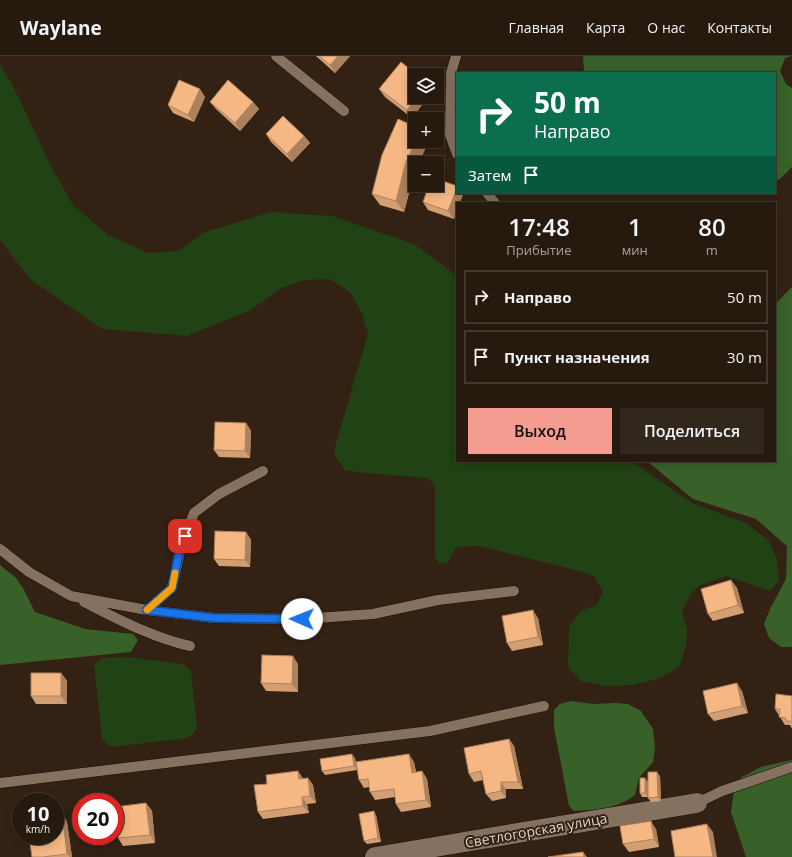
<!DOCTYPE html>
<html lang="ru">
<head>
<meta charset="utf-8">
<style>
	:root { --surface:#261a0f; --page:#32271d; --text:#f1f3f6; --muted:#a4a19e; --line:#42382f; --accent:#f59c90 }
	body { margin:0; font-family:"Open Sans",sans-serif; background:var(--page); color:var(--text); height:100vh; display:flex; flex-direction:column; font-size:15px; white-space:nowrap }
	* { box-sizing:border-box; margin:0 }
	p { font-size:13px; color:var(--muted) }
	.icon { flex:none; width:22px; height:22px; fill:none; stroke:currentColor; stroke-width:2; stroke-linecap:round; stroke-linejoin:round }
	.map { position:relative; flex:1; overflow:hidden }
	.panel { position:absolute; left:456px; top:146px; width:320px; height:260px; display:flex; flex-direction:column; background:var(--surface); border-radius:0px; box-shadow:0 2px 10px #0003,0 0 0 1px var(--line) }
	.panel>* { flex:none }
	.hud { position:absolute; left:456px; top:16px; width:320px; height:122px; border-radius:0px; box-shadow:0 2px 10px #0003,0 0 0 1px var(--line); background:#0b6e4f; color:#fff; overflow:hidden }
	.tools { position:absolute; left:408px; top:12px; display:grid; gap:8px }
	.tools a { display:grid; place-items:center; width:36px; height:36px; border-radius:0px; background:var(--surface); box-shadow:0 2px 10px #0003,0 0 0 1px var(--line); font-size:20px }
	.speed { position:absolute; left:12px; top:737px; display:flex; gap:8px; font-size:20px; font-weight:700; text-align:center }
	.speed>* { display:grid; place-content:center; width:52px; height:52px; border-radius:50%; background:var(--surface); box-shadow:0 2px 10px #0003,0 0 0 1px var(--line); line-height:1 }
	.speed small { font-size:10px; font-weight:400 }
	.speed .limit { border:6px solid #d22; background:#fff; color:#111 }
	.pin { position:absolute; display:grid; place-items:center; width:34px; height:34px; color:#fff; margin:-17px; border-radius:8px; box-shadow:0 2px 6px #0006 }
	.me { position:absolute; width:44px; margin:-22px; rotate:271deg; stroke-linejoin:round; filter:drop-shadow(0 0 3px #0008) }
	.turn { display:flex; align-items:center; gap:14px; height:84px; padding:0 12px; font-size:18px }
	.turn .icon { width:52px; height:52px; stroke-width:2.5 }
	.turn b { display:block; font-size:28px; line-height:34px }
	.then { display:flex; align-items:center; height:38px; padding:0 12px; background:#0003; gap:8px; font-size:15px }
	.eta { display:flex; justify-content:space-evenly; align-items:center; height:68px; text-align:center }
	.eta b { font-size:24px; font-weight:600; line-height:28px }
	.action { display:flex; gap:8px; margin-top:auto; padding:8px 12px }
	.action a { flex:1; height:46px; border-radius:0px; background:var(--accent); color:#111; font-size:16px; font-weight:600; line-height:46px; text-align:center }
	.action a+a { background:var(--page); color:var(--text) }
	ul { padding:0; list-style:none }
	li { display:flex; align-items:center; gap:12px; height:54px; margin:0 8px 6px; padding:0 4px; border:2px solid var(--line); border-radius:0px }
	li div { flex:1 }
	li b { display:block; font-size:15px }
	li em { font-style:normal }
	header { display:flex; align-items:center; gap:24px; box-sizing:border-box; height:56px; padding:0 20px; background:var(--surface); border-bottom:1px solid var(--line) }
	header strong { font-size:19px }
	nav { display:flex; gap:22px; margin-inline-start:auto; font-size:14px }
	.map>svg:first-child { display:block }
	.green { fill:#204214 }
	.forest { fill:#386129 }
	.lines { fill:none; stroke-linecap:round; stroke-linejoin:round }
	.service-casing { stroke:#1a0b01; stroke-width:11 }
	.minor-casing { stroke:#1a0b01; stroke-width:21 }
	.service { stroke:#857160; stroke-width:10 }
	.minor { stroke:#857160; stroke-width:20 }
	.wall { fill:#d39e72 }
	.shaded-wall { fill:#ac815d }
	.building { fill:#f5b885; stroke:#ac815d }
	.route-casing { stroke:#114b97; stroke-width:10 }
	.route { stroke:#1a73e8; stroke-width:7 }
	.slow { stroke:#f59e0b; stroke-width:7 }
	.labels { text-anchor:middle; dominant-baseline:central; stroke-width:4; stroke-linejoin:round; paint-order:stroke }
	.street-label { font-size:14px; fill:#dfd3ca; stroke:#332214 }
</style>
</head>
<body>
<header>
<strong>Waylane</strong>
<nav><a>Главная</a><a>Карта</a><a>О нас</a><a>Контакты</a></nav>
</header>
<div class="map">
<svg width="792" height="801" viewBox="0 0 792 801">
	<rect width="100%" height="100%" fill="#332214"/>
	<path class="green" d="M0,8L15,34L51,110L73,149L108,179L148,197L179,195L205,176L272,156L332,160L414,188L457,220V405H631L692,447L746,467L768,484L777,503L779,525L770,535L726,520L699,530L690,539L682,555L687,573L686,590L680,610L660,622L633,629L604,630L581,625L568,611L569,571L581,555L596,549L603,536L594,520L583,516L479,490L456,491L448,506L439,508L435,501V429L428,422L365,417L345,414L336,401L334,394L368,278L362,257L350,236L330,223L305,224L281,232L249,255L187,280L102,273L30,223L0,184Z
		M126,601L183,608L191,615L197,673L188,682L111,691L102,683L94,608L102,602Z"/>
	<path class="forest" d="M583,0H791L785,2L780,15L786,28L792,32V111L780,123L775,126V17H586L584,14Z
		M792,231V591H781L769,582L764,568L770,553L786,523L787,490L756,463L693,443L647,405H775V248Z
		M0,509L16,522L23,532L35,556L85,573L133,578L138,584L131,596L0,609Z
		M571,645L593,648L616,647L628,648L641,655L653,673L655,692L653,706L639,722L635,739C616,753 597,754 574,755L569,750L554,671V654L560,648Z
		M792,704V801H746L731,756L734,735L742,721L761,711Z"/>
	<g class="lines">
		<g class="service-casing">
			<path id="service" d="M276,0L344,55
				M456,0L451,17L450,79L457,98
				M487,137L495,147
				M0,493L29,516L71,540L147,554L172,532L181,491L194,457L219,438L263,415
				M84,546C118,563 153,582 190,590
				M147,554L214,562L302,563L373,558L438,544L514,535
				M0,727L430,675L544,650
				M697,747L722,735L792,711"/>
		</g>
		<g class="minor-casing">
			<path id="minor" d="M375,801L697,747"/>
		</g>
		<use href="#service" class="service"/>
		<use href="#minor" class="minor"/>
	</g>
	<path class="wall" d="M316,0H350L335,17Z
		M379,33L415,41H428L412,62L385,41Z
		M205,41L194,66L173,57L168,49Z
		M210,46H253L259,53L240,75L216,53Z
		M266,78L304,80L310,87L292,106L271,86Z
		M414,118L404,156L380,149L372,138Z
		M457,137H462L463,138L454,163L428,154L423,146Z
		M246,367L251,375L250,402L219,401L214,394Z
		M246,476L251,484L250,511L219,510L214,503Z
		M731,524L737,532L744,557L713,565L708,558Z
		M538,562L543,589L512,595L507,587Z
		M298,608V636L266,635L261,627Z
		M61,617L67,625V648H36L31,640Z
		M742,635L748,657L714,665L708,658Z
		M792,640V673L790,669H785L775,653Z
		M509,683L514,690L523,733H506V742L492,745L486,738L483,724L474,726L469,718Z
		M355,702L357,714L325,719L322,715Z
		M414,706L416,716L422,715L427,723L431,751L401,756L396,748L395,741L375,744L370,736L369,731L364,732L359,724Z
		M660,720L661,745L651,746L648,742V727V741H642L640,737L648,726Z
		M308,722L313,729L316,747L307,748L309,757L263,763L258,756Z
		M146,747L152,755L155,787L123,790L118,782Z
		M62,758L67,766L72,801H32Z
		M376,759L381,786L367,788L364,785Z
		M656,773L659,791L629,796L623,788Z"/>
	<path class="shaded-wall" d="M338,0H350L335,17L330,9Z
		M200,33L205,41L194,66L188,59Z
		M417,41H428L412,62L407,54Z
		M253,46L259,53L240,75L235,67Z
		M304,80L310,87L292,106L287,98Z
		M416,85H429L419,107H415V115L404,156L396,145L406,106Z
		M457,132V137H462L463,138L460,147H457V154L454,163L448,155Z
		M246,367L251,375L250,402L245,395Z
		M246,476L251,484L250,511L245,504Z
		M731,524L737,532L744,557L738,549Z
		M533,554L538,562L543,589L538,581Z
		M293,600L298,608V636L292,628Z
		M61,617L67,625V648L61,640Z
		M737,627L742,635L748,657L742,650Z
		M509,683L514,690L523,733L518,726Z
		M352,698L355,702L357,714L354,710Z
		M409,698L414,706L417,724L412,717Z
		M298,715L303,722L299,723Z
		M422,715L427,723L431,751L426,744Z
		M657,716L660,720L661,745L658,741Z
		M308,722L313,729L316,747L310,740Z
		M645,722L648,726V741L645,737Z
		M501,726L506,733V742L501,735Z
		M302,741L307,748L309,757L303,750Z
		M146,747L152,755L155,787L150,779Z
		M374,755L376,759L381,786L378,782Z
		M62,758L67,766L72,801H70L67,798Z
		M651,765L656,773L659,791L654,783Z
		M707,768L713,776L717,801H713Z
		M583,796L587,801H584Z"/>
	<path class="building" d="M319,0H338L330,9Z
		M401,6L417,19H415V41H417L407,54L379,33Z
		M179,24L200,33L188,59L168,49Z
		M228,24L253,46L235,67L210,46Z
		M283,60L304,80L287,98L266,78Z
		M398,63L414,70L415,66V85H416L406,106L396,145L372,138L382,99Z
		M437,123L457,130V132L448,155L423,146L429,129H437Z
		M215,366L246,367L245,395L214,394Z
		M215,475L246,476L245,504L214,503Z
		M731,524L738,549L708,558L701,533Z
		M533,554L538,581L507,587L502,560Z
		M262,599L293,600L292,628L261,627Z
		M31,617H61V640H31Z
		M737,627L742,650L708,658L703,635Z
		M776,638L792,640V665H787L785,662L779,661L780,653H775Z
		M509,683L518,726H501V735L486,738L481,715L469,718L464,692Z
		M352,698L354,710L322,715L320,703Z
		M409,698L412,717L422,715L426,744L396,748L394,733L370,736L368,723L359,724L356,706Z
		M298,715L299,723L308,722L310,740L302,741L303,750L258,756L254,729L267,728L266,719Z
		M648,716H657L658,741L648,742Z
		M640,722H645V737H640Z
		M146,747L150,779L118,782L115,757V751Z
		M374,755L378,782L364,785L359,758Z
		M62,758L67,798L43,801H32L29,780H55V759Z
		M651,765L654,783L623,788L620,770Z
		M707,768L713,801H675L671,775Z
		M583,796L584,801H548Z"/>
	<g class="lines">
		<g class="route-casing">
			<path id="route" d="M185,480L180,492L172,532L147,554L214,562L302,563"/>
		</g>
		<use href="#route" class="route"/>
		<path class="slow" d="M147,554L172,532L175,517"/>
	</g>
	<g class="labels">
		<g class="street-label">
			<text transform="translate(536 774) rotate(-10)">Светлогорская улица</text>
		</g>
	</g>
</svg>
<div class="tools">
<a><svg class="icon" aria-label="layers" viewBox="0 0 24 24"><path d="M12 4l9 5-9 5-9-5zM3 14l9 5 9-5"/></svg></a>
<a>+</a>
<a>−</a>
</div>
<div class="speed"><div>10<small>km/h</small></div><div class="limit">20</div></div>
<div class="pin" style="left:185px;top:480px;background:#d93025"><svg class="icon" aria-label="arrive" viewBox="0 0 24 24"><path d="M6 21V4h12l-3 4 3 4H6"/></svg></div>
<svg class="me" style="left:302px;top:563px" viewBox="-20 -20 40 40"><circle r="19" fill="#fff"/><path d="M0-13L10 11 0 6-10 11z" fill="#1a73e8"/></svg>
<div class="hud">
<div class="turn"><svg class="icon" aria-label="right" viewBox="0 0 24 24"><path d="M7 20v-9h11M14 6l5 5-5 5"/></svg><div><b>50 m</b>Направо</div></div>
<div class="then">Затем<svg class="icon" aria-label="arrive" viewBox="0 0 24 24"><path d="M6 21V4h12l-3 4 3 4H6"/></svg></div>
</div>
<section class="panel">
<div class="eta">
<div><b>17:48</b><p>Прибытие</p></div>
<div><b>1</b><p>мин</p></div>
<div><b>80</b><p>m</p></div>
</div>
<ul>
<li><svg class="icon" aria-label="right" viewBox="0 0 24 24"><path d="M7 20v-9h11M14 6l5 5-5 5"/></svg><div><b>Направо</b></div><em>50 m</em></li>
<li><svg class="icon" aria-label="arrive" viewBox="0 0 24 24"><path d="M6 21V4h12l-3 4 3 4H6"/></svg><div><b>Пункт назначения</b></div><em>30 m</em></li>
</ul>
<div class="action"><a>Выход</a><a>Поделиться</a></div>
</section>
</div>
</body>
</html>
